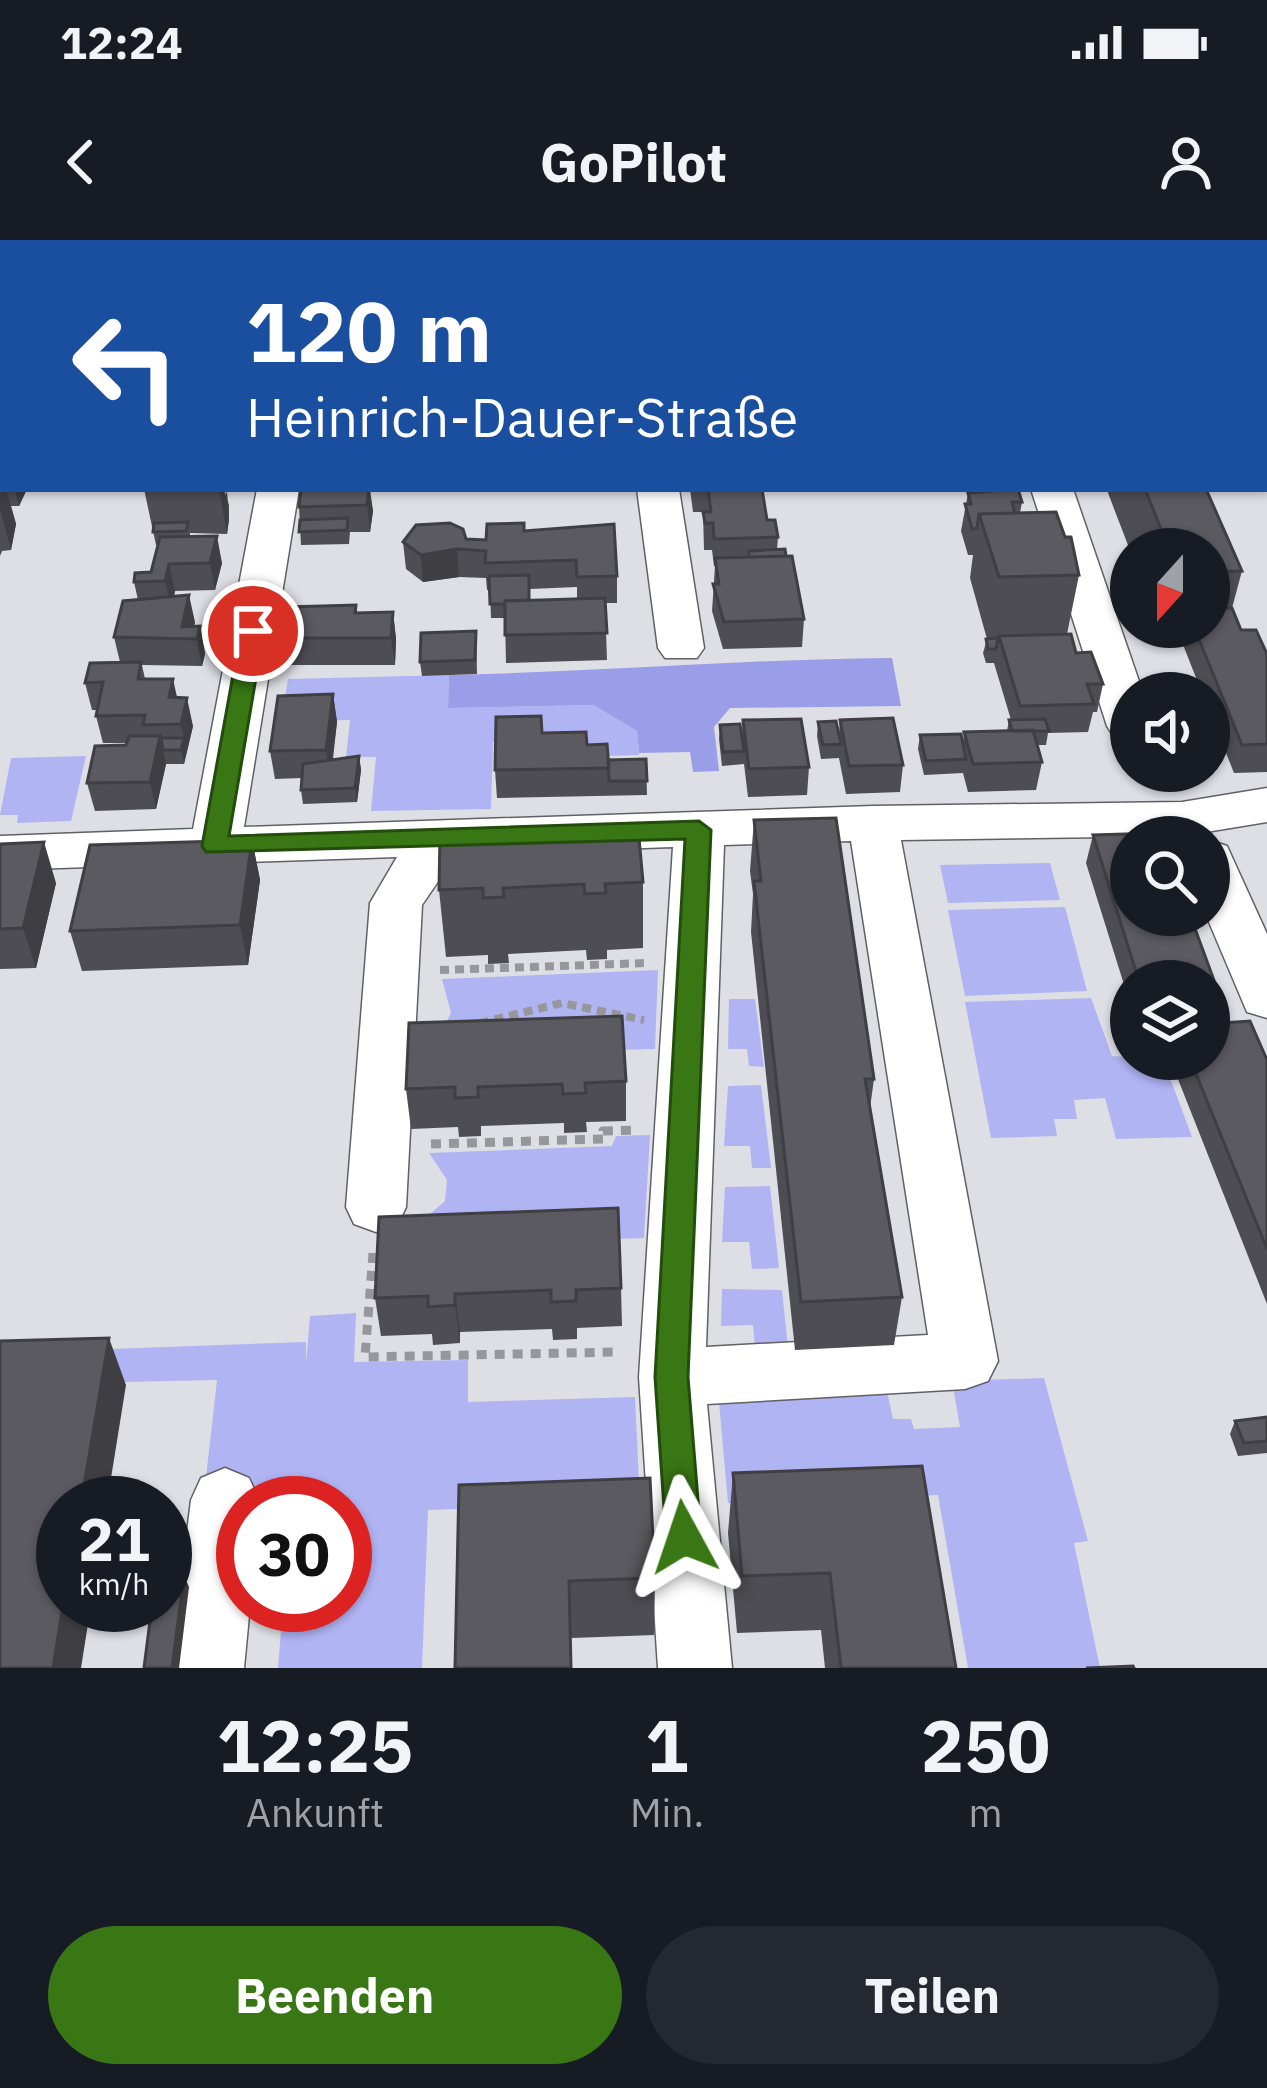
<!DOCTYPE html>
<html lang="de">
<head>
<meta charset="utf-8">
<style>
	:root { --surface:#171b24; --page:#242831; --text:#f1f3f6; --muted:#9ea1a6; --accent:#387714 }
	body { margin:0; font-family:"IBM Plex Sans",sans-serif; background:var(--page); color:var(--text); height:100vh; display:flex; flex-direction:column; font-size:45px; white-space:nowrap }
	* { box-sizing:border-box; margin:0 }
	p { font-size:39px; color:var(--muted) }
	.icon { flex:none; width:66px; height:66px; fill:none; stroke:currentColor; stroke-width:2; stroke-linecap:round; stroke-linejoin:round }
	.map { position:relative; height:1428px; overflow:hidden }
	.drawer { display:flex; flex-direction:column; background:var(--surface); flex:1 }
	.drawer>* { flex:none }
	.guide { position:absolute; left:0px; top:0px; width:1269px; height:252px; box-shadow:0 3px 9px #0004; background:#1a4fa0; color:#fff; overflow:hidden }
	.needle { width:78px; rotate:201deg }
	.buttons { position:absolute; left:1110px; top:288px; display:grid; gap:24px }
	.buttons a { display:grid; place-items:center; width:120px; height:120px; border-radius:50%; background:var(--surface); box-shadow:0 3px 9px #0004; font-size:60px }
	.speed { position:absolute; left:36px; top:1236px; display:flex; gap:24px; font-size:60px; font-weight:700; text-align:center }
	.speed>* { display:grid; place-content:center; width:156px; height:156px; border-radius:50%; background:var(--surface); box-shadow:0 3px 9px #0004; line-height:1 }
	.speed small { font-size:30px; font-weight:400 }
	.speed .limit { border:18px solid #d22; background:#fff; color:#111 }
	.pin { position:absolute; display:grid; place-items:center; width:102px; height:102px; color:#fff; margin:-51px; border:6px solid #fff; border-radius:50%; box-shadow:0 3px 12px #0007 }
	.me { position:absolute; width:132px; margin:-66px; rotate:355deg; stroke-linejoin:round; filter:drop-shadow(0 0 9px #0008) }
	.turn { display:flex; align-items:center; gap:42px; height:252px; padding:0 48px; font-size:54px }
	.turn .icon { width:156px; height:156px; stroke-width:2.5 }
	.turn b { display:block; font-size:84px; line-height:102px }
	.eta { display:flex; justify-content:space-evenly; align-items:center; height:204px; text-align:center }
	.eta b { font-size:72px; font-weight:700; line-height:84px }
	.action { display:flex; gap:24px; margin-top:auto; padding:24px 48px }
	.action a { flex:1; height:138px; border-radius:72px; background:var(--accent); color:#fff; font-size:48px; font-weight:700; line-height:138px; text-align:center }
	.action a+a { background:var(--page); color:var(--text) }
	.status { display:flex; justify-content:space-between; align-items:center; height:84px; padding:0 60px; background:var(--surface); direction:ltr }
	.status svg { height:33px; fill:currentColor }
	header { display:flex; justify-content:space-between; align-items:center; height:156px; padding:0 48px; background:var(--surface); font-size:54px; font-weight:700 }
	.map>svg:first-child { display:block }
	.green { fill:#b0b4f3 }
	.forest { fill:#9a9de8 }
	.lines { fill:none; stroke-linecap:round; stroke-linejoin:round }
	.minor-casing { stroke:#606066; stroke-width:3 }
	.path-far1 { stroke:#96979b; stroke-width:8; stroke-dasharray:9 6; stroke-linecap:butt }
	.path { stroke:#96979b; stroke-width:9; stroke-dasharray:10 8; stroke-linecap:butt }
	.minor { fill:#fff; fill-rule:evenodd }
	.wall { fill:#4d4d53; fill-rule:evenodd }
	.shaded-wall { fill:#3f3f43 }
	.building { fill:#5a5a60; stroke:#3f3f43; stroke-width:3 }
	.route { fill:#387714; stroke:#244d0d; stroke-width:3 }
</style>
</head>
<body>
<div class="status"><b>12:24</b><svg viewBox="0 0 49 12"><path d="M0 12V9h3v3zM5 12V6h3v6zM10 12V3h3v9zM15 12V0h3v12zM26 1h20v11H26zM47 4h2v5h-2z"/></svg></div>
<header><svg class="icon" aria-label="back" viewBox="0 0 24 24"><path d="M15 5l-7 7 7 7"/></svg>GoPilot<svg class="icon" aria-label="person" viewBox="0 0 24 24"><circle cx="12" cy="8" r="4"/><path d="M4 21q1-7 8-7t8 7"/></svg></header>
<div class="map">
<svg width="1267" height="1428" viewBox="0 0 1267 1428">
	<rect width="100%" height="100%" fill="#dedfe5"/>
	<path class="green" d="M449,435L448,468L595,465L637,491L639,515L548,518L547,500L493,502L491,569L371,571L376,517H346L350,480L281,482L288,439Z
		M86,516L71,581L17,583L18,575H0L11,518Z
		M1050,623L1060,660L948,663L940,625Z
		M1065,667L1087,751L965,756L948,670Z
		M658,730L655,809L404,815L443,788L451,773L442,739Z
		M1091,758L1112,816L1163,819L1192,897L1116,899L1105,858L1074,860L1077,879H1054L1057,896L991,898L965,762Z
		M729,759H755L764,827L749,826L747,809H728Z
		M761,845L771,928H752L750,906H724L728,846Z
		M650,895L644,998L393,1006L445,961L447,940L429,913L612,906L616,896Z
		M770,946L779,1028L752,1029L749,1002H722L725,947Z
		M722,1049L782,1050L789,1117L756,1118L753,1085L721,1086Z
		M356,1073L354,1122L468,1120V1162L635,1157L640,1263L428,1270L422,1428H278L283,1365H345V1263H291V1251L204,1255L217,1140L75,1143L82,1110L306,1102V1124L310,1076Z
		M1044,1138L1088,1301L1074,1303L1100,1428H968L938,1255L728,1263L718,1151L886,1147L893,1179H911L914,1189L960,1187L952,1141Z"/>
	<path class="forest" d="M892,418L901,466L730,468L714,487L719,531L693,532L690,512L639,513L637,491L594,465L448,468L449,435C598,432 743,419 892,418Z"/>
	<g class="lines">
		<g class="minor-casing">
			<path id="minor" d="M294,0H328V3H294Z
				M623,0H657V3H623Z
				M257,249H299L244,587L873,566L1182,562L1267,548V582L1182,596L901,600L998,1121L988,1141L965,1149L707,1164L732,1428H658L639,1137L673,607L448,615V627L422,665L406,967L398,984L376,992L354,984L346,967L370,663L397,617L0,630V596L193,589ZM851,601L928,1095L706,1107L724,605Z
				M637,249H679L704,408L697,418H665L658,408Z
				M1031,249H1073L1143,453H1131V501L1114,497L1107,486Z
				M1209,600L1227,606L1267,694V778L1247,772L1206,675Z
				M225,1228L249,1238L259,1260L243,1263V1365H250L244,1428H170L191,1260L201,1238Z"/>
		</g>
		<path class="path-far1" d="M440,730L647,723
			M480,783L562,763L644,780"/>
		<path class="path" d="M431,904L603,899V891L635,890
			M373,1013L365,1117L618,1112"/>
		<use href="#minor" class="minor"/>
	</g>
	<path class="wall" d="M19,0H129L130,3H20Z
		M913,0H972L971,3H912Z
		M3,11V249H27L19,266H11L16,284L11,310L2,311L0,316V17Z
		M144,249H224L229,265V279L227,294L190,293V297L222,323L215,350L175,351L174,357L195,382L194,386H200L205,414L202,426L142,425L145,439L177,458L193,486L184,524H166L156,569L95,571L87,543L127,503H103L96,476L97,470H92L85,443L120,422L114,397L138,360L134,342L151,332L158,305H156Z
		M301,249H370L373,271L370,292H350L349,304L301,305L299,267Z
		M690,249H762L767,280L778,297L777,309L804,379L802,407L723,409L712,371L715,326H714L712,310H704L703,272H693Z
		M1109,249H1206L1209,309H1131V313L1108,253Z
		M968,253L1022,262L1020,273L1079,335L1067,394L1076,413L1103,444L1097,472H1093L1088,492L1048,493L1046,505H1037L1042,522L1036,550L968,552L963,533L924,535L918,509L920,495L963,503L964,492L1007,491L1009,480H1011L994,423H986L983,413L987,399L970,338L973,315H968L961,291Z
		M524,291L617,336V363H605L607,420L506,423L505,378H491L490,350H487L486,338L459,337L423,342L406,329L403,302L486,300ZM577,347V359L530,360V349Z
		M1242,331L1232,368L1241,390L1267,414V532L1234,533L1209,470V453H1202L1180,397H1163L1159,387H1209V332Z
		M356,365L357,373L393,372L396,399L395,425H287L283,398Z
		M476,391L477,434L422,436L420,422Z
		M333,454L337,482L333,519L359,516L361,530L357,562L303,564L301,550L302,538L275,539L270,511Z
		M743,480L809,527L807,555L748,557L744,524L722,526L719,499L720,485L742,496Z
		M840,480L903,525L900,552L846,554L839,518L821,519L817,496L818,482L839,495Z
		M542,493L587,505L608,520L646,519L647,555L497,558L495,530Z
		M754,580L874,839L870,868L902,1057L894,1105L795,1110L751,692L753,654L750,631Z
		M1160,593L1162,597H1131V675H1190L1223,765L1218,780L1220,783L1250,781L1267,820V1064L1170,819H1209V741H1131V767L1086,623L1093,595Z
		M252,600L260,640L248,725L82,731L70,691Z
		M0,604L56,643L36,728L0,729Z
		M643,642V708L607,710V719L587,720L586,710L508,714L509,723L488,724V715L446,717L439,650Z
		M626,841V881L586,882L587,892L564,893V883L481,886V896L459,897L458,887L411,889L406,849Z
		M621,1048L622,1086L577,1088V1099L553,1100L552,1089L460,1092V1103L433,1105L432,1094L381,1096L375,1058Z
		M1267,1177V1213L1238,1216L1230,1194L1235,1181Z
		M733,1233L956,1428H825L821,1390L737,1393L728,1293Z
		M459,1245L655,1338L654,1395L572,1398Z"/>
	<path class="shaded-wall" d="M0,226L3,237V249H6L16,284L11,310L0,269Z
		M14,249H27L19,266Z
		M219,249H224L225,257L227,251L229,279L227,294Z
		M369,249L373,271L370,292L367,265Z
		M217,296L222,323L215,350L210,323Z
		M457,309L459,337L423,342L421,315Z
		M169,324L175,351L171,368L165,341Z
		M189,355L195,382L191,399L182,387Z
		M393,372L396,399L395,425L391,398Z
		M200,386L205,414L202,426L197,399Z
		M173,439L179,466L169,457Z
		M333,454L337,482L330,537L326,510Z
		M187,458L193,486L184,524L181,510L184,498L181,484Z
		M160,496L166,524L156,569L150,542Z
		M359,516L361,530L357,562L355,548Z
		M252,600L260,640L248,725L240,685Z
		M44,602L56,643L36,728L23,688Z
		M455,1054L460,1092V1103L455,1065Z
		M109,1098L126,1145L107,1263H81Z
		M184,1335L189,1347L179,1428H172Z
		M63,1365H91L81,1428H53Z"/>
	<path class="building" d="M219,0H273L272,3H218Z
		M337,0H377V3H336Z
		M561,0H599V3H561Z
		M1019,0H1081L1082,3H1020Z
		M2,11L3,104H0V17Z
		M0,132H3V201L0,203Z
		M301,249H369L367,265L299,267Z
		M708,249H762L767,280H775L778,297L714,299L713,283H705L703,272H711Z
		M1018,249L1022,262H1012L1015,273L979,274L977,288L972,289L965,264H971L968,253Z
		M1145,249H1206L1242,331L1209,332V309H1169Z
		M1056,272L1065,297H1071L1079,335L999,337L979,274Z
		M348,278L347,290L299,292L300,280Z
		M188,282L186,291L153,292L154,283Z
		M450,283L463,289L466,299L486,300L487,284L524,283V291L614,284L617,336L577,337L576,320L485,323L486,311L457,309L421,315L403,302L416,285Z
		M217,296L210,323L169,324L165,341L134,342L135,333L151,332L160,297Z
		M785,309L786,316L749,317V311Z
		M792,316L804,379L724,382L713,344H719L715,318Z
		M529,335V360L505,361V364H490L489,336Z
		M189,355L182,387L200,386L197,399L114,397L123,361Z
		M605,358L607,393L505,395V361Z
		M356,365L355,373L393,372L391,398H283L286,367Z
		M1232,368L1241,390H1256L1267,414V504L1242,505L1194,387H1209V369Z
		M476,391L475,420L420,422L421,393Z
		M1071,394L1076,413L1091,412L1103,444H1087L1094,464L1020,466L999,396Z
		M998,398L996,409H988L986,399Z
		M141,422L138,439H173L169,457L187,458L181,484L143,485L145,475L96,476L103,442L85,443L90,423Z
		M333,454L326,510L270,511L278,456Z
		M541,476L542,493L586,492L587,505L607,504L609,528L495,530L496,477Z
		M893,478L903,525L849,526L840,480Z
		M801,479L809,527L749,529L743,480Z
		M1045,479L1049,491H1012L1009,480Z
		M836,481L841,504L823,505L818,482Z
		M740,484L744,511L723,512L720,485Z
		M1033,490L1042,522L973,524L964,492Z
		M961,494L966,519L926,521L920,495Z
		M129,496H160L150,542L87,543L95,506L126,505Z
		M161,498H184L181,510H163Z
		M359,516L355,548L301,550L303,524Z
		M646,519L647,541H609L608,520Z
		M836,578L874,839H865L902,1057L801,1062L754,641H761L754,580Z
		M638,587L643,642L605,644L606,653L585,654L584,644L503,648L504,657L483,658V648L439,650L440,595Z
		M1160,593L1162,597H1131V675H1190L1223,765H1209V741H1139L1093,595Z
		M252,600L240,685L70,691L90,605Z
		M44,602L23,688L0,689V604Z
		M622,776L626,841L585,843L586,853L563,854L562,844L478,847V857L455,858V847L406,849L409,783Z
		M1250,781L1267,820V1009L1190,819H1209V784Z
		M618,968L621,1048L576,1050V1061L551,1062V1050L455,1054V1065L428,1067V1056L375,1058L379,977Z
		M109,1098L81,1263H63V1365L53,1428H0V1101Z
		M1267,1177V1201L1244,1203L1235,1181Z
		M922,1226L956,1428H841L830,1333L742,1336L733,1233Z
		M650,1238L655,1338L569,1341L571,1428H455L459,1245Z
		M184,1335L172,1428H144L152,1365H165V1336Z
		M1133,1426L1134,1428H1086Z"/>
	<path class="route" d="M253,384L264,391L229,596L699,581L711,590L688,1137L701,1297L696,1309L684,1313L671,1309L666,1297L655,1137L685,599L206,612L202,606L241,391Z"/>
</svg>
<div class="buttons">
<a><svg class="needle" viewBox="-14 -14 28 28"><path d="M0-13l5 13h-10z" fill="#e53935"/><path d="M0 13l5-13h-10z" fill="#9ea1a6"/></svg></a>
<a><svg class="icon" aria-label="sound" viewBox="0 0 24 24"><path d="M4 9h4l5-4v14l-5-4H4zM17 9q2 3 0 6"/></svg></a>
<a><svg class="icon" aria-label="search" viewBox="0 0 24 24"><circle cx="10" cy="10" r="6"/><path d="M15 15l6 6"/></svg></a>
<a><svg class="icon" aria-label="layers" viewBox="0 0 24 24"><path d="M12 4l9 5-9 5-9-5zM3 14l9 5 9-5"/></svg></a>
</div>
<div class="speed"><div>21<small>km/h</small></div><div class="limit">30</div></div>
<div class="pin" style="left:253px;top:391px;background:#d93025"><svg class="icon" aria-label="arrive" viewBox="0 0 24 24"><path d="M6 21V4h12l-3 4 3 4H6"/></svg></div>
<svg class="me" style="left:684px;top:1297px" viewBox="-20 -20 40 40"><path d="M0-17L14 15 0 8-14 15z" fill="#387714" stroke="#fff" stroke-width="4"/></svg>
<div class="guide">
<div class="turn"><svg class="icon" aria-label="left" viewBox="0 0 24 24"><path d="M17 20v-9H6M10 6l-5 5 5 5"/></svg><div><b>120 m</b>Heinrich-Dauer-Straße</div></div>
</div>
</div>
<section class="drawer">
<div class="eta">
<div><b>12:25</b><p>Ankunft</p></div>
<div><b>1</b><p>Min.</p></div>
<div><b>250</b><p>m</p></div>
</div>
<div class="action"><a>Beenden</a><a>Teilen</a></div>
</section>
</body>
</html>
